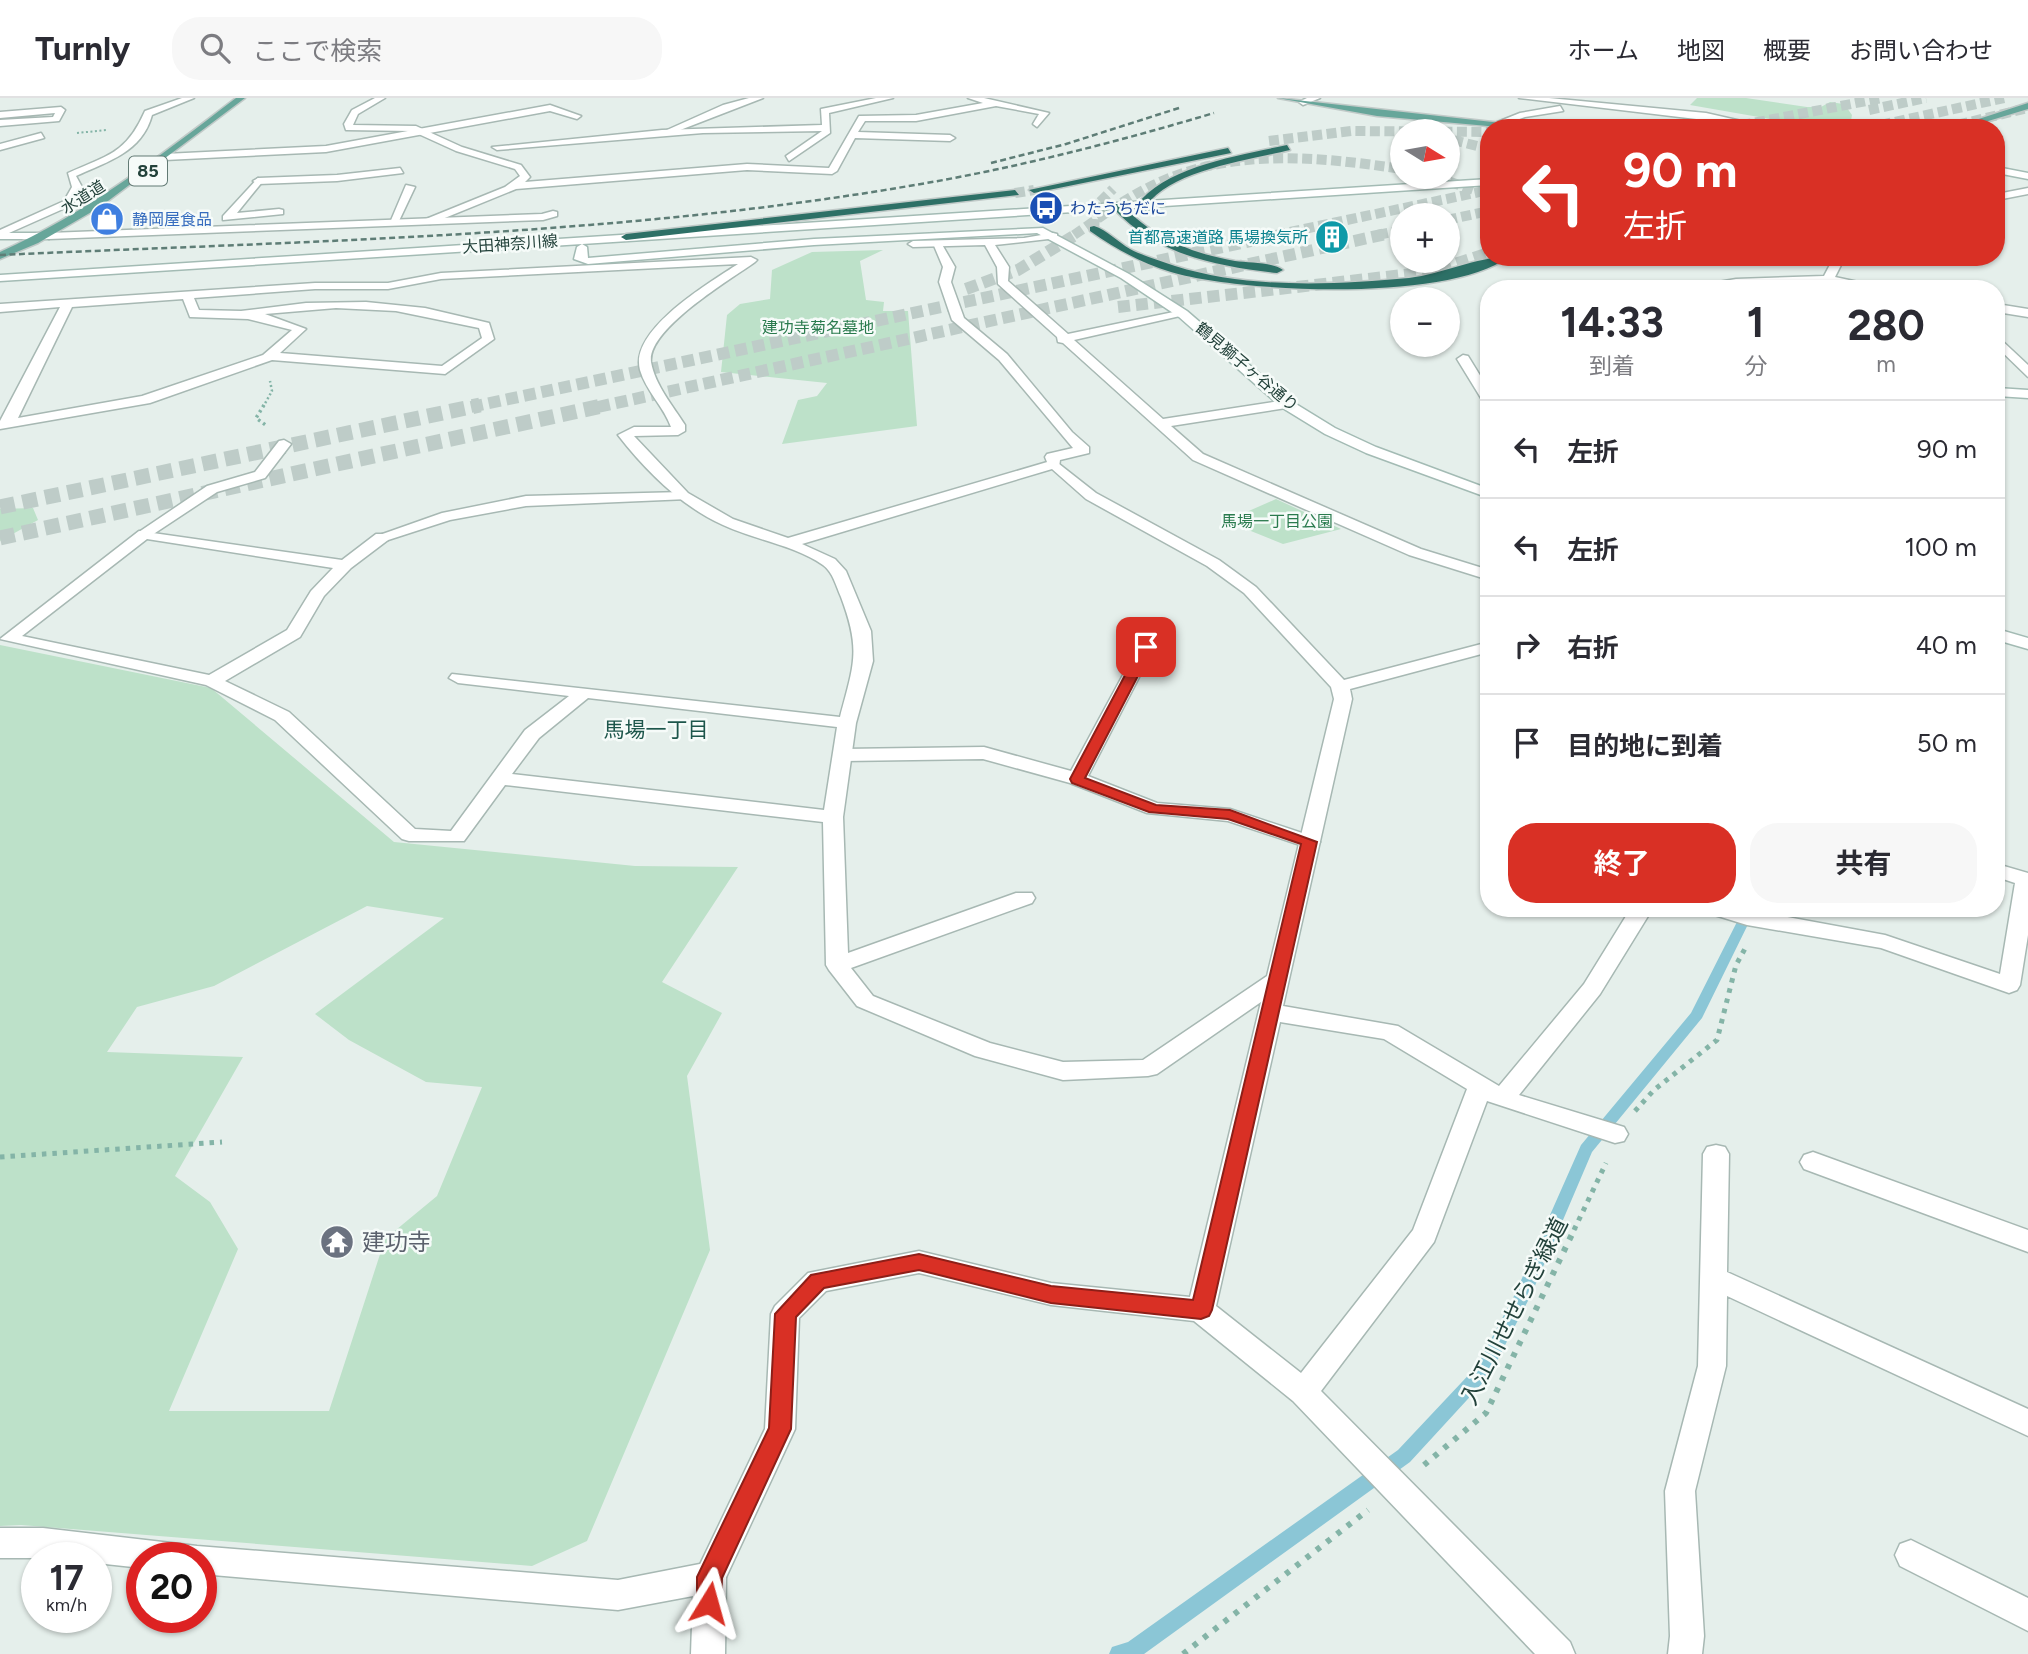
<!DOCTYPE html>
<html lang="ja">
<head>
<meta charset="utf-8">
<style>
	:root { --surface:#fff; --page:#f7f7f7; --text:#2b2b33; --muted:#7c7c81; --line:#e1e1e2; --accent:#d93025 }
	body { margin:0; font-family:Figtree,"Noto Sans JP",sans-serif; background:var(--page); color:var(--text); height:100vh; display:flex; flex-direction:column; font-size:26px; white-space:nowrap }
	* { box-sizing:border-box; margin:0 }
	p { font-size:23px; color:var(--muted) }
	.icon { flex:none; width:38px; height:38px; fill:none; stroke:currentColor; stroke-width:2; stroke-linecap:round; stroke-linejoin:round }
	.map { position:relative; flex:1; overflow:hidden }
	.drawer { position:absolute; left:1480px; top:182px; width:525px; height:637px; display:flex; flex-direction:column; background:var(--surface); border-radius:28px; box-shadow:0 2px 5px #0004 }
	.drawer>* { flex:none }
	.top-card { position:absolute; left:1480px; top:21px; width:525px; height:147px; border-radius:28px; box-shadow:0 2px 5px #0004; background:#d93025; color:#fff; overflow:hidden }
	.needle { width:46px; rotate:101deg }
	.tools { position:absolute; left:1390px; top:21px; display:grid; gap:14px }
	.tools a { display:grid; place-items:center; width:70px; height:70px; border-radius:50%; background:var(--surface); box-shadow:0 2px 5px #0004; font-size:35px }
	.speed { position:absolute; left:21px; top:1444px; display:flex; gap:14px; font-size:35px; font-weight:700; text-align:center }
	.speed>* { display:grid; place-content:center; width:91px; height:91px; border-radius:50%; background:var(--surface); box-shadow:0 2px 5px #0004; line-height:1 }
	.speed small { font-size:18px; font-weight:400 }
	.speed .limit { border:10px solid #d22; background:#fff; color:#111 }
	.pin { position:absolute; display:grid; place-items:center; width:60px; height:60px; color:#fff; margin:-30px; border-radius:14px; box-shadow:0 4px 10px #0006 }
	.me { position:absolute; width:77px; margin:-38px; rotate:8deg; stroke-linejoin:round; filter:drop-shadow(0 0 5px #0008) }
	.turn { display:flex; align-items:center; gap:24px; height:147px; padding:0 28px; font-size:32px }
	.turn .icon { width:91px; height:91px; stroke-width:2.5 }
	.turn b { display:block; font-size:49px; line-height:60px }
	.eta { display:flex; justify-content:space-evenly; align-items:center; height:119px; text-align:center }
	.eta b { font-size:42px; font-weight:700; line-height:49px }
	.primary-button { display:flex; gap:14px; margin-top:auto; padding:14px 28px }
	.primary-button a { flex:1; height:80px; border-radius:28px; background:var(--accent); color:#fff; font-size:28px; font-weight:700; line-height:80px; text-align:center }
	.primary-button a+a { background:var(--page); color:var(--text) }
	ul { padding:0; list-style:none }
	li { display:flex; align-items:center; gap:21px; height:98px; padding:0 28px; border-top:2px solid var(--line) }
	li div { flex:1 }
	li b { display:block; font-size:26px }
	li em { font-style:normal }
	header { display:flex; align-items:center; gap:42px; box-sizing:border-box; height:98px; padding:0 35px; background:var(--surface); border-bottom:2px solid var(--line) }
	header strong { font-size:33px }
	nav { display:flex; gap:38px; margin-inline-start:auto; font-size:24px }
	.search { width:490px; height:63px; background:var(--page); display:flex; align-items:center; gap:18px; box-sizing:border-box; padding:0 24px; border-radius:28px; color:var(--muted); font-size:26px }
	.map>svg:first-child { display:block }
	.green { fill:#bde1c9; fill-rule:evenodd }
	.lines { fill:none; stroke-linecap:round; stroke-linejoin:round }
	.stream { fill:#8bc6d6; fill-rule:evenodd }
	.highway-tunnel-far2 { stroke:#beccc8; stroke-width:10; stroke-dasharray:10 4.5; stroke-linecap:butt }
	.highway-tunnel-far1 { stroke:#beccc8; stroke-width:12; stroke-dasharray:12 6; stroke-linecap:butt }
	.highway-tunnel { stroke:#beccc8; stroke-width:15; stroke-dasharray:15 8; stroke-linecap:butt }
	.lane-casing { stroke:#a7b8b3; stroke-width:3 }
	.street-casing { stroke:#a7b8b3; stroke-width:3 }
	.secondary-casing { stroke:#a3bbb4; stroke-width:3 }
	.primary-casing { stroke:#c1cac8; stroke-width:3 }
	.highway-casing { stroke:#c1cac8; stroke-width:3 }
	.path-far4 { stroke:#84b4a7; stroke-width:2; stroke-dasharray:2 2.5; stroke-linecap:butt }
	.path-far3 { stroke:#84b4a7; stroke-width:2.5; stroke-dasharray:2 2.5; stroke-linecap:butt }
	.path-far2 { stroke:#84b4a7; stroke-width:3.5; stroke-dasharray:2.5 3.5; stroke-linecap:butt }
	.path-far1 { stroke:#84b4a7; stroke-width:5; stroke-dasharray:4.5 6; stroke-linecap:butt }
	.path { stroke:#84b4a7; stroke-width:6; stroke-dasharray:5 8; stroke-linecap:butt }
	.lane { fill:#fff; fill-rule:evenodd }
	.street { fill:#fff; fill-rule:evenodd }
	.secondary { fill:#fff; fill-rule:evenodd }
	.primary { fill:#67a69a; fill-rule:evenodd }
	.highway { fill:#2d7066; fill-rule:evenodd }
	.rail { stroke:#5e7d76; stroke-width:2.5; stroke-dasharray:6 3.5; stroke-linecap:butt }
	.route { fill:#d93025; stroke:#8d1f18; stroke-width:2 }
	.labels { text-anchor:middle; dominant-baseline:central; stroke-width:5; stroke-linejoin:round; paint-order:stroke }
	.far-street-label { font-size:16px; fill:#23423b; stroke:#f6fbf9 }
	.far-transit-label { font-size:16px; fill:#164399; stroke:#f6fbf9; text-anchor:start }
	.far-shop-label { font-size:16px; fill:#366cbe; stroke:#f6fbf9; text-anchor:start }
	.far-culture-label { font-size:16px; fill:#0d838f; stroke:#f6fbf9; text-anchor:end }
	.far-park-label { font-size:16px; fill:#2a7b4e; stroke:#f6fbf9 }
	.shield { fill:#f6fbf9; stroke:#627a74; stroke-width:2 }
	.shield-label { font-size:18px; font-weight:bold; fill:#23423b }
	.neighbourhood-label { font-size:21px; fill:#1d564b; stroke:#f6fbf9 }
	.near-worship-label { font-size:23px; fill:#5b616d; stroke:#f6fbf9; text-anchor:start }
	.near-street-label { font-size:23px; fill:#23423b; stroke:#f6fbf9 }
</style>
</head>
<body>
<header>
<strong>Turnly</strong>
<div class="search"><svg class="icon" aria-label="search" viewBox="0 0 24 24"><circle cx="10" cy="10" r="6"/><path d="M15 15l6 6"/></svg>ここで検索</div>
<nav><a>ホーム</a><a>地図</a><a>概要</a><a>お問い合わせ</a></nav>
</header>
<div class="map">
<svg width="2028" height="1556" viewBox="0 0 2028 1556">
	<rect width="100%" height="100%" fill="#e5efeb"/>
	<path class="green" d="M1697,0H1746L1807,9H1821L1830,4L1850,7L1847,10L1852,17L1850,28L1792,29L1776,22L1690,7Z
		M883,152L860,163L866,202L884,204L883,213H908L917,328L782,346L798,302L817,298L827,285L721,274L727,217L740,206L770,201L772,172L812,154Z
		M1276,401L1341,431L1283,446L1226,423Z
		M33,410L38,422L0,443V411Z
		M0,547L211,590L394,744L635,768L738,769L662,884L722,915L687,978L710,1152L587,1443L532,1468L21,1427L0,1428ZM367,808L444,820L315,916L349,942L426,984L482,989L437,1098L385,1141L329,1313H169L238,1151L210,1104L175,1078L243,959L107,954L137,909L214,888Z"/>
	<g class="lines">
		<path class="stream" d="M1744,810H1756L1702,920L1592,1054L1531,1197L1489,1278L1410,1364L1144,1556H1109L1112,1549L1128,1544L1398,1352L1477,1268L1515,1196L1581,1047L1691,915Z"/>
		<path class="highway-tunnel-far2" d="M1869,12L1926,0
			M1727,30L1882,0
			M1867,30L2004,0
			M1944,30L2028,10
			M1453,42L1489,51
			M1269,43L1351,33L1489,34
			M1436,79L1477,93
			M1015,95L1034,92
			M1447,122L1489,113
			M1094,131L1096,108L1113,91
			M1074,137C1106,115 1138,91 1175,78C1247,51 1328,60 1402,71
			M1276,137L1489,92
			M1378,137L1402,132"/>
		<path class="highway-tunnel-far1" d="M966,191L1018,172L1077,136
			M1118,209L1430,174L1489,155
			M471,309L1284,136
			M598,309L1386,136"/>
		<path class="highway-tunnel" d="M0,409L480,307
			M0,440L606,307"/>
		<g class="lane-casing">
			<path id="lane" d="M375,0H385L358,16L353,27L416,28L462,49L521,67L530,79L525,84L747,66L829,70L859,18L916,17L983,5L968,0H984L1049,15L1037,29L1033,26L1039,16L996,8L916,23H865L858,34L950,37L955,40L950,43L855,40L837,73L832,76L747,72L516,91L430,126L426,125V121L505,89L520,78L515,71L456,53L412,33L346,32L344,26L352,12Z
				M876,0H893L829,15L830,35L789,63L786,58L822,33L703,35L497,52L492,49L662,32L822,27L821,11Z
				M1307,0H1320L1303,7L1299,4Z
				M1519,0H1549L1706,15L1772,30Z
				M1560,8L1563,13L1525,19L1494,30L1490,27L1520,15Z
				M61,9L65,12L59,23L0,28V22L53,19L55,15L0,20V14Z
				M400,70L403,75L337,83L258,86L253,83L258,80L337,77Z
				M406,87L415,89L398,125L389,127Z
				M932,143H940L955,169L951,184L964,220L1007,256L1072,334L1089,349V355L1060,362L1059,369H1049L1045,359L1047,356L1073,350L999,262L952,222L939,184L943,169Z
				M1572,159H1660L1655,162H1577Z
				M1817,159H1836L1844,163L1838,166Z
				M284,342L291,346L265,380L217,394L149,439L144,441L136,436L207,388L255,374L279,343Z
				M683,394L690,398L688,401L526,408L450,422L382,444L374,439L442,415L526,398Z
				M1158,522L1166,527L1088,678L1157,705L1230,711L1317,740L1320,744L1317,748H1303L1228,723L1147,715L1070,685L983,661L844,663L834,657L844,651L984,649L1071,673L1150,527Z
				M1716,1047L1725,1049L1729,1056L1727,1174L2028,1311V1338L1727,1198L1726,1268L1695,1393L1704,1538L1702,1556H1668L1670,1538L1665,1393L1698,1268L1703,1056L1707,1049Z
				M0,1430H43L197,1448L618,1482L710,1464L721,1468L726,1479L725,1556H691L693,1498L618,1512L201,1476V1460H142V1470L96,1465V1460H0Z
				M1911,1442L2028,1500V1533L1900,1468L1895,1457L1900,1446Z"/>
		</g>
		<g class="street-casing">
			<path id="street" d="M182,0H194L152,17C142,54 109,63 76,78L82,89L72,107L0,139V132L64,103L72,89L68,75C108,57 126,56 145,13Z
				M749,0H763L675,34L667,32L723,7Z
				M550,7L581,18L577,21L550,13L326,54L165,62L160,59L165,56L326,48Z
				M41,35L44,40L0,52V46Z
				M258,80L263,83L237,115L279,111L283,112V116L223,122V118Z
				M2028,90V96L1997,102V96Z
				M553,113L557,114V118L543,122L49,141L44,138L49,135L542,116Z
				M1053,135L1057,136V140L995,147L1009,169L1008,183L1068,236L1183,212L1189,216L1074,242L1163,321L1286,302L1293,306L1286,310L1171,328L1203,356L1421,451L1489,472V482L1409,457L1193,362L1063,245L1058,244L1057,239L998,186L997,169L985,147L913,149L908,146L913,143L1024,140Z
				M751,159L757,162L755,164C730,182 647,231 651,264C655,287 673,308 685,327V333L678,337L634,338L688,395L733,421L788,440L1054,362L1096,395L1219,462L1256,489L1344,582L1489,544V554L1350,591L1352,601L1283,908L1398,928L1499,988L1584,886L1631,810H1653L1600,896L1519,997L1624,1029L1628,1036L1624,1043L1615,1045L1487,1003L1434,1144L1321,1293L1570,1544L1575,1556H1535L1293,1303L1194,1223L1051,1207L919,1175L826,1193L799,1220L795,1331L721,1490L710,1494L699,1490L694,1479L765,1331L771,1216L775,1208L808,1175L919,1153L1051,1185L1190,1199L1261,904L1157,976L1148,978L1063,982L975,958L857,908L829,872L826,867L823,724L505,687L464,743H409L402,741L275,622L206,587L0,541L139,433L342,462L376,436H388V442L351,470L324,498L300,539L225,583L289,614L415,731L451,733L525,632L569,598L458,585L449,580L452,576L840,619C854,566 861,552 841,499C836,488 833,474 823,467C794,447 755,442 723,427C681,408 646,373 618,337L634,329H671C664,309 646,293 640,272C629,232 709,185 738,166L441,181L388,191H315L194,200L199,212L241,213L306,205L366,204L425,210L489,225L494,241L445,276L272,262L150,305L0,331V323L60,209L0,214V206L315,185H388L441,175ZM183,201L190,219L248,221L292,232L263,257L142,298L18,320L72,209ZM336,210L396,213L479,230L482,240L442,268L280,255L306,231L265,216ZM1052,371L1086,401L1207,468L1244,495L1331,589L1334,601L1267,878L1143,962L1063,964L990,945L873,898L851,870L1032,805L1035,800L1032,795H1016L848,855L843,719L856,625L873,563L871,533L846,473L835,461L802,446ZM147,441L333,470L311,493L287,532L209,577L22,538ZM588,600L837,629L824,712L512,676L539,640ZM1280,924L1384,941L1467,991L1413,1132L1301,1275L1216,1208Z
				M1834,159H1845L1835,179L1891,191H1864L1828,184L1677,191L1736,181L1824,178Z
				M1997,206L2028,211V219L1997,214Z
				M1997,238L2028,267V279L1997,249Z
				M1463,257L1468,258L1489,292V306L1484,305L1457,261Z
				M1997,766L2028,775V837L2020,887L2017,892L2009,895L1881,850L1747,827L1708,815L1705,810H1739L1885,837L2000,876L2015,785L1997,779Z
				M1813,1054L2028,1132V1154L1804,1071L1800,1064L1804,1057Z"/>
		</g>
		<g class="secondary-casing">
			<path id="secondary" d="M1997,69L2028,75V81L1997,75Z
				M1489,81V87L582,146L587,149L588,160L814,141L1043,130L1129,176L1187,213L1291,303L1335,330L1376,349L1489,391V400L1366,355L1325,336L1281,309L1179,219L1121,180L1037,135L814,147L588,166L574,161L577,149L582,146L0,183V177Z
				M0,135H49L54,138L49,141H0Z
				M1997,290L2028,292V300L1997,298Z
				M1997,531L2028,540V551L1997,542Z"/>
		</g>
		<g class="primary-casing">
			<path id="primary" d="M236,0H245L100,109L38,145L0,161V154C87,115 160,58 236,0Z
				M1278,0L1546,30H1510L1377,18Z
				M2028,5V11L1965,30H1951Z"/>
		</g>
		<g class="highway-casing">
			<path id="highway" d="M1287,47L1290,52C1250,62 1172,72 1147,107L1152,116H1144L1137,107C1165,68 1242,57 1287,47Z
				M1228,50L1231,55L1034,95L1029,92Z
				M1015,92L1019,97L626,142L621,139L626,136Z
				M1113,106H1121C1152,139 1190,155 1235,163C1249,165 1272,164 1283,172L1277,175C1216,168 1156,157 1113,110Z
				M1094,128C1107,132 1118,144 1130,151C1143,158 1161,163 1175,168C1248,191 1334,187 1409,180C1443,176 1476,159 1508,159C1449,204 1242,195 1171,174C1141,165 1116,151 1090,133V129Z"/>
		</g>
		<path class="path-far4" d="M77,35L107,32"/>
		<path class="path-far3" d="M263,309L272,293L270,283"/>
		<path class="path-far2" d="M264,307L256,320L267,328"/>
		<path class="path-far1" d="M1635,1013L1654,992L1717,942L1736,867L1747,847
			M0,1059L222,1044
			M1574,1132L1606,1065"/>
		<path class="path" d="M1424,1367L1486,1315L1575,1130
			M1183,1556L1368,1412"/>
		<use href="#lane" class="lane"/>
		<use href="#street" class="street"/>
		<use href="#secondary" class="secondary"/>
		<use href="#primary" class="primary"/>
		<use href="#highway" class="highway"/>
		<path class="rail" d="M991,65L1066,46L1182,9
			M0,157C302,143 610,139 909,88C1012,71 1113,45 1214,15"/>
	</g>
	<path class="route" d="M1146,545L1153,549L1085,680L1156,707L1230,712L1317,744L1212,1212L1209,1218L1201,1221L1051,1205L919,1172L824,1190L796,1219L791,1331L722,1480L721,1505L718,1513L709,1517L700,1513L697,1505V1479L769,1330L775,1216L811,1177L919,1156L1051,1188L1193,1202L1301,746L1228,721L1149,714L1072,685L1070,681L1140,549Z"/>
	<defs>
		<g id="bus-disc" transform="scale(1.75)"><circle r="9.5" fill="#1a4fb4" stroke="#f6fbf9"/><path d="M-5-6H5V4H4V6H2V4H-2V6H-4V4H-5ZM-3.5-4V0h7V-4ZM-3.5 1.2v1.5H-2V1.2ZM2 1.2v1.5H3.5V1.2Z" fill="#fff"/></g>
		<g id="shop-disc" transform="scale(1.75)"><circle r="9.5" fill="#3f7fe0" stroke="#f6fbf9"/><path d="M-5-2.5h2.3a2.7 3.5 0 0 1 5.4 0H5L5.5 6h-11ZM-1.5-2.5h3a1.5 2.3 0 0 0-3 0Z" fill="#fff"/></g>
		<g id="building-disc" transform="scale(1.75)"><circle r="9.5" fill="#0f9aa8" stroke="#f6fbf9"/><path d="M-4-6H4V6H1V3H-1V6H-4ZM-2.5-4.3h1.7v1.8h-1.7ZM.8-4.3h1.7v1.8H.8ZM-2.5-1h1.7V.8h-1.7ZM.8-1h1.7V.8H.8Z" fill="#fff"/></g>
		<g id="temple-disc" transform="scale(1.75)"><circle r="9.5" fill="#6b7280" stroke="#f6fbf9"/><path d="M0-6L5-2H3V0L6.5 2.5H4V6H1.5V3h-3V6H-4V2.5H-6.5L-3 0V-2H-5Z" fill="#fff"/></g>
	</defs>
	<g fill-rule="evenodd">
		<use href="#bus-disc" x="1046" y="110"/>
		<use href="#shop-disc" x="107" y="121"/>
		<use href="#building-disc" x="1332" y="139"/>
		<use href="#temple-disc" x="337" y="1144"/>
	</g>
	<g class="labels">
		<g class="far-street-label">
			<text transform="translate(83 99) rotate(-32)">水道道</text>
			<text transform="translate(510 146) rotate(-4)">大田神奈川線</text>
			<text transform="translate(1247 269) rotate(40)">鶴見獅子ヶ谷通り</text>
		</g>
		<g class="far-transit-label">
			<text x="1070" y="110">わたうちだに</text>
		</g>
		<g class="far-shop-label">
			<text x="132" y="121">静岡屋食品</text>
		</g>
		<g class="far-culture-label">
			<text x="1308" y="139">首都高速道路 馬場換気所</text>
		</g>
		<g class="far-park-label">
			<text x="818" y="229">建功寺菊名墓地</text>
			<text x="1277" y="423">馬場一丁目公園</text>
		</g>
		<rect class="shield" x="129" y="58.5" width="38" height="29" rx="5"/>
		<g class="shield-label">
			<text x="148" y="73">85</text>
		</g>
		<g class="neighbourhood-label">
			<text x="656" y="631">馬場一丁目</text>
		</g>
		<g class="near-worship-label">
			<text x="362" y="1144">建功寺</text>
		</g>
		<g class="near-street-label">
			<text transform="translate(1514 1213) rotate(-63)">入江川せせらぎ緑道</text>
		</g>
	</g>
</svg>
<div class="tools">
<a><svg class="needle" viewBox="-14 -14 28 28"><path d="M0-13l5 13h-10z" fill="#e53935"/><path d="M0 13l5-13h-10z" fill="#7c7c81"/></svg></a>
<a>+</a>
<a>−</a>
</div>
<div class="speed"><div>17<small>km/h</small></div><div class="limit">20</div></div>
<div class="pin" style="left:1146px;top:549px;background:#d93025"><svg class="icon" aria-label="arrive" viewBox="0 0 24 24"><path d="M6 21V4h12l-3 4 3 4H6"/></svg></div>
<svg class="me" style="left:709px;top:1505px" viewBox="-20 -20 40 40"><path d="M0-17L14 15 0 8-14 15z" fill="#d93025" stroke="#fff" stroke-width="4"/></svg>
<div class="top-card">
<div class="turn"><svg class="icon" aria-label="left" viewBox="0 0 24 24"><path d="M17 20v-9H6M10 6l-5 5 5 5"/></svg><div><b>90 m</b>左折</div></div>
</div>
<section class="drawer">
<div class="eta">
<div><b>14:33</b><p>到着</p></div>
<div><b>1</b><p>分</p></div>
<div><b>280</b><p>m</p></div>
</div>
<ul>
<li><svg class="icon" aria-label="left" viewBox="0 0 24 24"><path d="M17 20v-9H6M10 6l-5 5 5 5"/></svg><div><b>左折</b></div><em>90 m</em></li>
<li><svg class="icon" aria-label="left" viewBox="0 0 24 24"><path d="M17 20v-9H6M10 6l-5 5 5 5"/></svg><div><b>左折</b></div><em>100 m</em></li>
<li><svg class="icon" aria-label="right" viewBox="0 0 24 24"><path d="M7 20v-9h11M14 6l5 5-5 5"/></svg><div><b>右折</b></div><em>40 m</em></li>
<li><svg class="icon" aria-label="arrive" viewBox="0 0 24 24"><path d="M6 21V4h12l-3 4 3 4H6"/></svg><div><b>目的地に到着</b></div><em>50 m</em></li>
</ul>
<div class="primary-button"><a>終了</a><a>共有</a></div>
</section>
</div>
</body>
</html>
